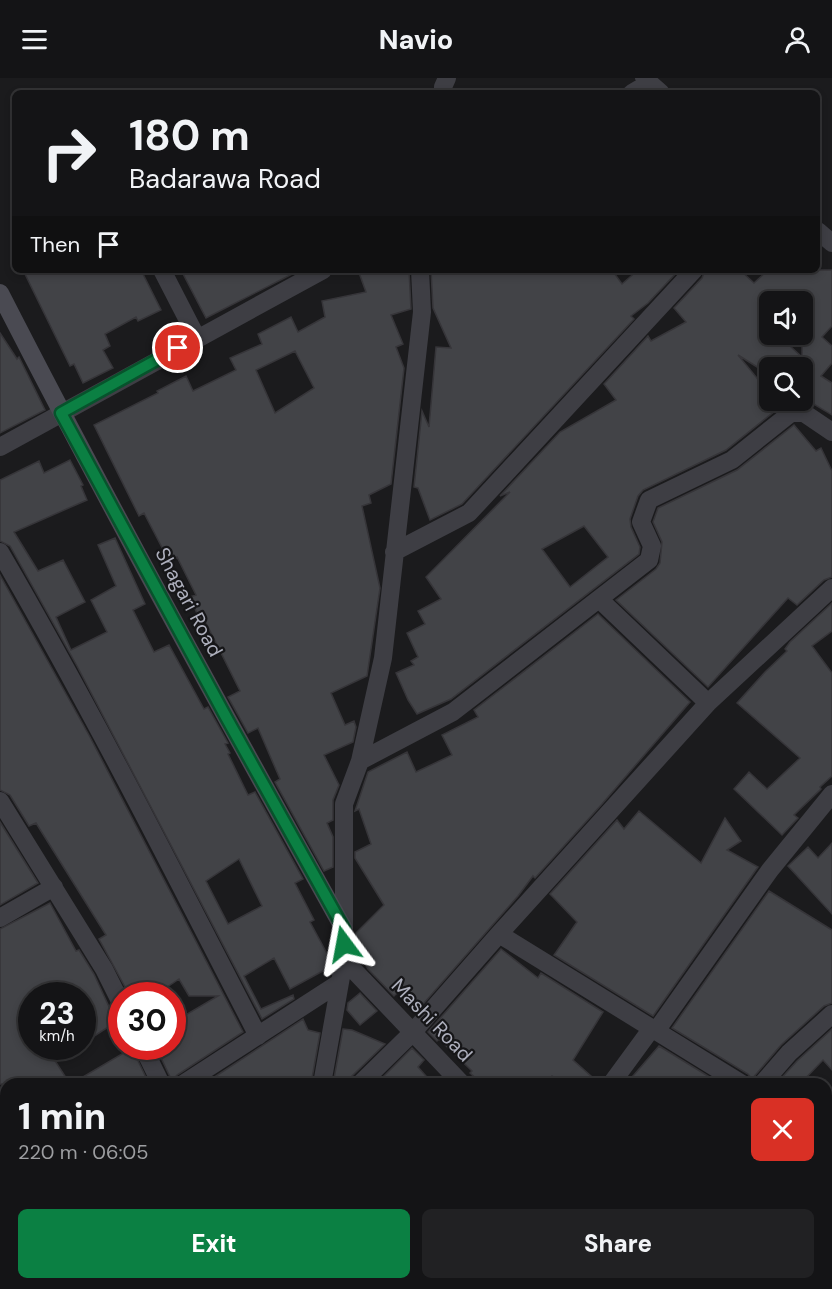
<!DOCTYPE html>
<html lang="en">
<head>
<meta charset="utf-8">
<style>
	:root { --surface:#141416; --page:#212123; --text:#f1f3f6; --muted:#9d9ea1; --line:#333335; --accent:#0b8043 }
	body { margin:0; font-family:"DM Sans",sans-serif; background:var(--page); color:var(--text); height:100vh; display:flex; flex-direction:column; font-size:22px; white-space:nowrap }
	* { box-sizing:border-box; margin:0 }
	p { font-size:20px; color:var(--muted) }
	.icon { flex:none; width:33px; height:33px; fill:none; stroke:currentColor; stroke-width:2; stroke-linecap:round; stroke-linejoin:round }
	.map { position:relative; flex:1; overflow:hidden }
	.details { position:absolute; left:0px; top:1000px; width:832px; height:212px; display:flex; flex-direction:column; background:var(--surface); border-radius:18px 18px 0 0; box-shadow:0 3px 9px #0003,0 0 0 2px var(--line) }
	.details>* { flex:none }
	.banner { position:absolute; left:12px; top:12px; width:808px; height:183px; border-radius:9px; box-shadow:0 3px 9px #0003,0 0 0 2px var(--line); background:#141416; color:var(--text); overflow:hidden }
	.tools { position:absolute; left:759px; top:213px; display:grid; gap:12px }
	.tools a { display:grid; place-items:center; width:54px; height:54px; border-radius:9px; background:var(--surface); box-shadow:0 3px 9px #0003,0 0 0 2px var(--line); font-size:30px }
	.speed { position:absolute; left:18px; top:904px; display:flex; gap:12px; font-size:30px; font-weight:700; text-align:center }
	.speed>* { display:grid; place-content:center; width:78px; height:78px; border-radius:50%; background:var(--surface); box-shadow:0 3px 9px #0003,0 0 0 2px var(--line); line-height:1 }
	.speed small { font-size:15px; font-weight:400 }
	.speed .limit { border:9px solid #d22; background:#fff; color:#111 }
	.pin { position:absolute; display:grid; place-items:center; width:51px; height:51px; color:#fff; margin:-26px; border:3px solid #fff; border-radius:50%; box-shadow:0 2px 6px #0007 }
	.me { position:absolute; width:66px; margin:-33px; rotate:347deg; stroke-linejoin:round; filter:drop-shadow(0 0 4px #0008) }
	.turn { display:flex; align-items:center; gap:21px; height:126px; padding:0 18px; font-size:27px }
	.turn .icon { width:78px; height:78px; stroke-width:2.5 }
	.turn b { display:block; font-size:42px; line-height:51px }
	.then { display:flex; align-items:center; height:57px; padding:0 18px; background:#0003; gap:12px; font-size:22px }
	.round { display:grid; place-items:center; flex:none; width:63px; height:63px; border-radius:9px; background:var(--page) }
	.head { display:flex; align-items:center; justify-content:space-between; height:102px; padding:0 18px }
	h1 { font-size:36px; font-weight:800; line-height:45px }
	.cta { display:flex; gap:12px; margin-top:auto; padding:12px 18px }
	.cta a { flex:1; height:69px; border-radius:9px; background:var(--accent); color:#fff; font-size:24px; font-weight:800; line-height:69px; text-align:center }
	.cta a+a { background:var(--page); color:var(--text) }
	header { display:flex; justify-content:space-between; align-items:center; height:78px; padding:0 18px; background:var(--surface); font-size:27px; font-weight:800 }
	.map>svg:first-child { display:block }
	.building { fill:#424347; stroke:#363539; stroke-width:1.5; fill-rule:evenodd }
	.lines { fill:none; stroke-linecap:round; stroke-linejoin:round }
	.street { stroke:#3e3e44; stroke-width:18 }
	.secondary { stroke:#4a4a52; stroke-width:18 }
	.route-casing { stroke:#07532c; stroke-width:15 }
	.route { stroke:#0b8043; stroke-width:10 }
	.labels { text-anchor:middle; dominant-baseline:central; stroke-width:4.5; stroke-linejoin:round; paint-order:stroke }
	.street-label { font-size:20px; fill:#adafbc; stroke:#161618 }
</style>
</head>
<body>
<header><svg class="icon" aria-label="menu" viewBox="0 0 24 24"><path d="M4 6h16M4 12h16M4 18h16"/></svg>Navio<svg class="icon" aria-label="person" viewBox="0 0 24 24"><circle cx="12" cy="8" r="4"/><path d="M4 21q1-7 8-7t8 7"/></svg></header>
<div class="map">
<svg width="832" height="1211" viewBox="0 0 832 1211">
	<rect width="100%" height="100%" fill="#1b1b1d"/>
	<path class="building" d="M23,192H141L161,232L138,243L136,239L105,256L110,268L103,272L113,290L83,305L74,286L70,288Z
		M181,192H300L206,240Z
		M358,192H409L411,231L391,237L403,266L396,269L404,290L391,406L369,417L371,425L362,428L380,510L367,598L331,615L345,647L354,643L356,649L353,664L324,677L339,707L333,722V742L327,745L333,759V789L324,793L275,704L280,701L258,650L248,655L228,619L240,613L205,543L201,545L190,519L196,517L177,479L169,483L144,435L139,438L94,347L158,315L157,313L186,298L193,313L236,292L230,280L262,266L258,256L291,239L298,254L325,239L322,223L366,214ZM295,273L314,310L275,335L256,292Z
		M431,192H612L622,206L638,192H679L648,225L631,238L634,241L462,426L430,442L418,410L414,409L422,333L429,349L436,269L451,270L433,230Z
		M705,192H740L754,205L768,192H832V248L822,259L832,268V285L821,298L832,305V337L802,319V290H770V297L738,277L770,316V322H775L780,329L726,372L643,412L638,418L630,441L631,449L640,469L639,476L451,621L417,636L408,622L396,595L414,587L411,583L418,579L407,555L425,546L418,533L441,521L426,499L510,414L500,418L560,354L616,322L604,306L648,258L651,263L686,244L674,230L702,200ZM770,224H802V279L777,256H770ZM584,448L608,479L570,509L542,471Z
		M0,255L17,281L19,279L45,332L0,355Z
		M794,347L816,373L821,370L832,393V499L824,502L797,527L788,520L708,609L616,522L656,491L660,485L662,464L653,444L658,430L737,392Z
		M70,382L83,407L81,408L87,422L14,454L38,493L63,482L85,524L56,539L71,572L107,554L91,522L116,508L98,467L115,460L145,526L133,532L154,574L169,567L204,631L208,629L228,665L225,666L230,675L228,676L248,717L255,714L303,801L295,805L314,842L310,844L330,881L333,879L332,888L290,911L274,880L244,898L261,931L293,917L294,921L262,941L77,588L10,468L0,463V402L39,383L44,395ZM239,781L262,828L228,846L206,803Z
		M0,497L90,659L243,954L177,997L172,1003L156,969H172V945L218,918H189L179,901L154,918H130L99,861L106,857L36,745L29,748L10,717L0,712Z
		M832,525V553L812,568L832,595V698L820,709L821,711L794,737L798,740L782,757L734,711L749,694L767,711L800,680L737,625L765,594L787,573L785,571L790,564Z
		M598,536L690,624L602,726L535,800L533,798L518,818L417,933L398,914L394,918L368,891L358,873L355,875V856L384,827L355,780V774L371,766L359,731L355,733L368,694L407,674L416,694L452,677L442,657L478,639L474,632Z
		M639,733L701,785L725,740L741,763L727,772L758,789L653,938L554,877L577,844L550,816L617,742L624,751Z
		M0,744L38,805L0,827Z
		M832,765V836L788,788L808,769L818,780Z
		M769,813L832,852V925L824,928L781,967L752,1001L748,996L672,950Z
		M50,825L76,873L79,872L94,896L116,944L82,966V918H32V969H47L50,979L52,978L70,1006H0V851Z
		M501,871L538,900L541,895L603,934L573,982L600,1006H562L552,998L544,1006H482L470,995L472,993L439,961L437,963L428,954Z
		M360,915L377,933L360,947L347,932L348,925Z
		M303,941L308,952L320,955L311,1006H221L216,998Z
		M343,951L352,952L385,966L352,998L349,1006H333Z
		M832,951V992L823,982L800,1006H776L797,983Z
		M659,968L721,1006H626Z
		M132,970L149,1006H71Z
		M412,970L424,982L418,989L433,1006H376Z"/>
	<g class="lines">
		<path class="street" d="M644,0L661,15
			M443,15V9L447,0
			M632,15L649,5
			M818,153L832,165
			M162,192L197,260
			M0,369L323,192
			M0,474C92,632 174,795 258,958
			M394,474L469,435L694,192
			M599,521L708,625
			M360,683L453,634L649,482L652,468L641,444L649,422L732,382L791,335H804L832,354
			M0,723L104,891L122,927
			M0,840L54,809
			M499,856L742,1006
			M344,882L462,1006
			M656,953L770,792L832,716
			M143,969L161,1006
			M183,1006L339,905
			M322,1006L344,882V726L360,683L383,580L422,234L420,192
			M360,1006L413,954L499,856L708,625L832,510
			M611,1006L652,950
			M762,1006L789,975L832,936
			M0,1062L6,1061
			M826,1065L832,1068
			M0,1158L6,1153
			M656,1206L661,1211
			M276,1211L278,1206"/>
		<path class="secondary" d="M0,215C110,430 226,640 344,851"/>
	</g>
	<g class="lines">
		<g class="route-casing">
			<path id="route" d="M178,270L61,335L226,639L344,851V866"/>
		</g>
		<use href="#route" class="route"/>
	</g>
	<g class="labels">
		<g class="street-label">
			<text transform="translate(189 524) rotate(62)">Shagari Road</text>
			<text transform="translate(432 942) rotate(46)">Mashi Road</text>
		</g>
	</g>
</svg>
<div class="tools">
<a><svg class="icon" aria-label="sound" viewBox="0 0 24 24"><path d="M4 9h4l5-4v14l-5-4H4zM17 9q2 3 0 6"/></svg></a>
<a><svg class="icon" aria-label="search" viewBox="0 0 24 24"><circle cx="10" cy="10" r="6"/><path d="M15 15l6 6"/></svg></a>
</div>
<div class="speed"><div>23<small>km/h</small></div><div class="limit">30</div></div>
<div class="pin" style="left:178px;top:270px;background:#d93025"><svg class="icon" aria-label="arrive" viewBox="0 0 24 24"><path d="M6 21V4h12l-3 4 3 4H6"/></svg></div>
<svg class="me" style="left:344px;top:866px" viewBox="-20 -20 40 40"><path d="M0-17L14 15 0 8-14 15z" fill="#0b8043" stroke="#fff" stroke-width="4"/></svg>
<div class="banner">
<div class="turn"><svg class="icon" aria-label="right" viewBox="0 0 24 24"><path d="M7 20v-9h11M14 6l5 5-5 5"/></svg><div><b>180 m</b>Badarawa Road</div></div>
<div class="then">Then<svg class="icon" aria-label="arrive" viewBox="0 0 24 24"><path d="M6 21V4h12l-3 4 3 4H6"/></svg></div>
</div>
<section class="details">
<div class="head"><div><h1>1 min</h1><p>220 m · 06:05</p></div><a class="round" style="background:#d93025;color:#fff"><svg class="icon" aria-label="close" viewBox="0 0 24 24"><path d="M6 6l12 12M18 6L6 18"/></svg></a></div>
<div class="cta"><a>Exit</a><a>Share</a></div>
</section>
</div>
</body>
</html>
